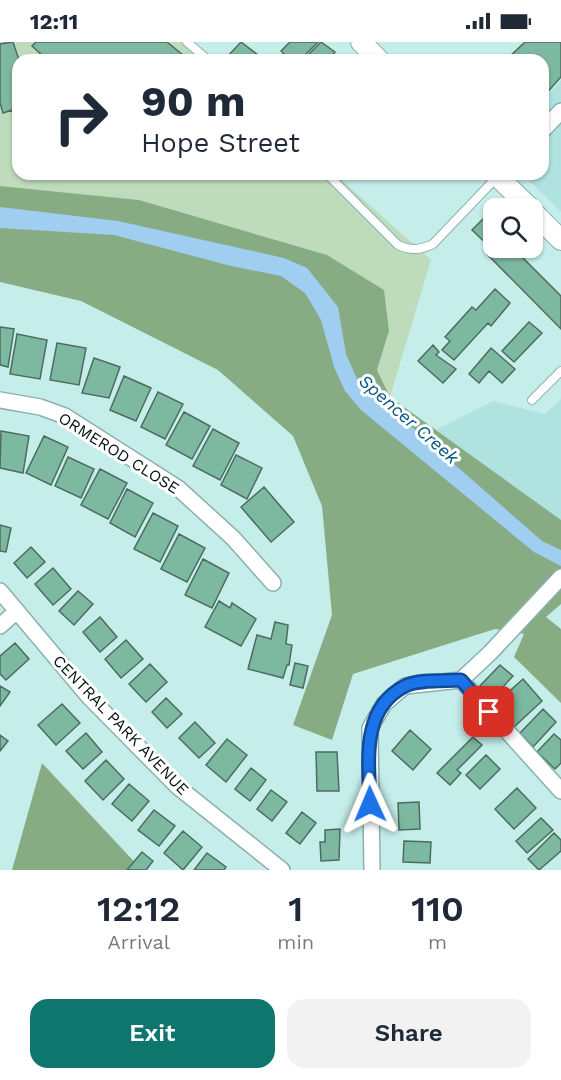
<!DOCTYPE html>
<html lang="en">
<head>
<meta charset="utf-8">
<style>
	:root { --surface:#fff; --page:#f2f2f3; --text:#1f2937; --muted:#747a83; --accent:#0f766e }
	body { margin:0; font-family:"Work Sans",sans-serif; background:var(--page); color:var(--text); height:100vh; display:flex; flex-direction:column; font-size:22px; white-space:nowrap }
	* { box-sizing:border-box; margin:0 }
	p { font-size:20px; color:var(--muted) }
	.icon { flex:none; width:33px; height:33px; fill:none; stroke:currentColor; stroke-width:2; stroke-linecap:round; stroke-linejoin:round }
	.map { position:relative; height:828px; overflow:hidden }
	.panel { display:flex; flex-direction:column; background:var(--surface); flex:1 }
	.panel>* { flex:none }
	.banner { position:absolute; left:12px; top:12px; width:537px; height:126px; border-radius:18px; box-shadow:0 2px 4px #0004; background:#fff; color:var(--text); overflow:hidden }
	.controls { position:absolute; left:483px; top:156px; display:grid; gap:12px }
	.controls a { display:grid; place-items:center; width:60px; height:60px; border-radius:12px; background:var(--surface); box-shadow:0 2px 4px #0004; font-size:30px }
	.pin { position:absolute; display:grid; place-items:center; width:51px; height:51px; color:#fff; margin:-26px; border-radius:12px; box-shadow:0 3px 9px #0006 }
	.me { position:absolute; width:66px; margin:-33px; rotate:359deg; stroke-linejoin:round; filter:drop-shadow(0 0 4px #0008) }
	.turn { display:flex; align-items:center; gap:21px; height:126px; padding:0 30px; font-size:27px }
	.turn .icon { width:78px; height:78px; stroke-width:2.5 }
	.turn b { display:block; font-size:42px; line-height:51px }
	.eta { display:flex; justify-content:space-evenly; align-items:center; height:102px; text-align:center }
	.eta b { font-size:36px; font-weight:600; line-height:42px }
	.action { display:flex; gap:12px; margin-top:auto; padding:12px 30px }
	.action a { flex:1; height:69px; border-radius:18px; background:var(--accent); color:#fff; font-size:24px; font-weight:600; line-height:69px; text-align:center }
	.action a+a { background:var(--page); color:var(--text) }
	.status { display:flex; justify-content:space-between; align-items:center; height:42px; padding:0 30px; background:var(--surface); direction:ltr }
	.status svg { height:16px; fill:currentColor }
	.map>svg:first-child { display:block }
	.built { fill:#b0e3e0 }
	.green { fill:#bedcbc }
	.forest { fill:#87ac84 }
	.water { fill:#9fcef1 }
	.building { fill:#7db8a0; stroke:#4c6c5f; stroke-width:1.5 }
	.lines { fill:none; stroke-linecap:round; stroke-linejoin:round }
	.service-casing { stroke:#8ab1af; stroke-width:10 }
	.minor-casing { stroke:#8ab1af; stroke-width:18 }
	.tertiary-casing { stroke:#8ab1af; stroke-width:22 }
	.service { stroke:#fff; stroke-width:8 }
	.minor { stroke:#fff; stroke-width:15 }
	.tertiary { stroke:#fff; stroke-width:20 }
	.route-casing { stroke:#114b97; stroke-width:15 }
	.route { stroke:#1a73e8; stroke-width:10 }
	.labels { text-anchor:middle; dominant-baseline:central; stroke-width:6; stroke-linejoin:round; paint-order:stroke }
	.street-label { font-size:16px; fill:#031110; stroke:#fff }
	.water-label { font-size:18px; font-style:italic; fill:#055783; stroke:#fff }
</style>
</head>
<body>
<div class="status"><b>12:11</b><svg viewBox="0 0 49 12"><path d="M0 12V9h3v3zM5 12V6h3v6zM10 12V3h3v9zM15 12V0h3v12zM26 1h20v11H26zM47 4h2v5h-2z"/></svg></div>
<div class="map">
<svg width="561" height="828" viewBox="0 0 561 828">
	<rect width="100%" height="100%" fill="#c5eeeb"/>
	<path class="built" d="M561,38V170L522,132H543V59Z
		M561,357V478L436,388L493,359L545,372Z"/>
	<path class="green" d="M0,0H188L208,18H18V132H335L431,218L390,355L377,328L389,289L139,158L0,144Z"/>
	<path class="forest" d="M0,144L139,158L327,213L384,248L389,289L377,328L390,355L561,478V562L546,575L561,587V661L514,615L524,592L495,587L353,632L332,698L293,683L332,573L322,464L293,394L218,328L81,259L0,240Z
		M42,721L142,828H12Z"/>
	<path class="water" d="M0,165L118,179L284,216L307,226L338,265L346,312L357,337L542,499L561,508V524L534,510L361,368L345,349L334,325L321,278L305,251L281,234L231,224L114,193L0,186Z"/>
	<path class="building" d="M13,0L19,18L18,81L15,82L12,68L3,71L0,61V2Z
		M36,0H167L189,18H43V14L32,4Z
		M241,0L258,13L254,18H230L227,15Z
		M290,0H318L300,18H290L281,9Z
		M321,0L335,10L327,18H303Z
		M525,0H561V35L543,55V18H506Z
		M493,167L494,205L492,207L472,188Z
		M494,206H513L561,254V287L487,212Z
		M495,247L510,261L491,284L488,281L454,318L442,308L450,299L445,295L472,265L476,268Z
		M529,280L542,291L514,320L502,309Z
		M0,285L14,287L8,325L0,323Z
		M17,292L47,298L40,337L10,332Z
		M57,301L86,306L79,343L50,338Z
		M433,303L439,310L436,313L456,327L443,341L418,319Z
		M491,306L515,327L502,341L489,329L479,341L469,332Z
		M94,316L120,325L109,356L82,351Z
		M124,334L151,346L136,379L110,368Z
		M158,350L183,362L165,397L141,385Z
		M184,370L210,384L192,417L166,403Z
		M213,387L239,401L220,438L193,424Z
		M1,389L29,394L23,431L0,426Z
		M44,394L68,405L51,443L26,431Z
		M236,413L262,426L247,457L221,443Z
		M68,415L94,427L81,456L55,444Z
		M100,427L127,441L108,477L81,463Z
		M264,445L294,480L271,500L241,465Z
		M127,447L153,461L135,495L110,481Z
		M153,471L178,484L160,520L134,507Z
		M0,483L11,486L6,510L0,509Z
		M179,492L205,506L187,540L161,527Z
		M31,505L45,520L27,536L14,521Z
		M203,517L229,531L212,566L185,553Z
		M53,526L71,547L53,563L35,542Z
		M78,549L93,562L74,583L59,569Z
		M219,559L230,566L232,561L256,577L241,604L205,585Z
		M100,575L117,595L100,610L83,590Z
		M275,580L288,583L286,602L292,603L289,623H287L283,636L248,627L257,593L271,597Z
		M126,598L143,617L121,636L105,617Z
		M15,601L29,617L6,638L0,632V614Z
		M295,621L308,624L303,646L290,643Z
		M150,622L167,640L146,660L129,642Z
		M500,623L513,634L488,661L475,649Z
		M523,637L542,659L514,685L494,663Z
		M0,644L10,650L0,664Z
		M166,656L182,672L167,686L152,670Z
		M62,662L80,681L56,703L38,683Z
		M543,667L556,680L533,705L520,691Z
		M195,680L215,701L199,716L179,696Z
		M410,688L431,707L413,728L392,709Z
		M86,691L102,710L83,727L66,709Z
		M554,692L561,698V721L555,727L537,710Z
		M0,693L8,699L0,709Z
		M473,695L482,703L457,728L461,731L450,743L437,731Z
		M227,697L247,713L226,740L206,723Z
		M316,710H337L339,749H317Z
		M486,713L500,727L480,747L466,733Z
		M106,718L124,737L103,758L85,739Z
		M251,726L266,738L250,759L235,747Z
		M129,742L149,759L132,779L112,762Z
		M517,746L536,766L514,787L495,767Z
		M271,748L287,760L272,779L257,767Z
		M419,760L420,787L399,788L398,761Z
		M154,768L175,784L159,804L138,788Z
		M302,770L316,781L300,802L286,791Z
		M541,776L553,788L527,811L516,799Z
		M340,787L339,818L321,819L320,800H325V788Z
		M183,789L202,805L183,828L164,811Z
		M554,791L561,798V809L539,828L528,817Z
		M404,799L431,800L430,821L403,820Z
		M142,810L153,819L146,828H127Z
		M207,811L226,825L224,828H194Z"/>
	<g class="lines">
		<g class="service-casing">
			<path id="service" d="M187,0L208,18
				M327,132L398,203C411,209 420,208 433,202L497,135
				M532,358L561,329"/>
		</g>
		<g class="minor-casing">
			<path id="minor" d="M543,88L561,69
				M0,358L40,365L65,374L178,446L233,496L273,541
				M0,549L89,655L178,745L282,828
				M0,584L17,569
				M461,638L561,749
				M461,638L490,611L561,535
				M372,828L370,686L384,662L405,644L461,638"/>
		</g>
		<g class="tertiary-casing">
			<path id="tertiary" d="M361,0L379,18
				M495,132L530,166
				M532,169L561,198"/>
		</g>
		<use href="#service" class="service"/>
		<use href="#minor" class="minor"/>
		<use href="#tertiary" class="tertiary"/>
	</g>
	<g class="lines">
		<g class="route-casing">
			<path id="route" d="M370,762C369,721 360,667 405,644C419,637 445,639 461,638L489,670"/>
		</g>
		<use href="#route" class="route"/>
	</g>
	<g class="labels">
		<g class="street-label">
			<text transform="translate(119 411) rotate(32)">ORMEROD CLOSE</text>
			<text transform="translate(121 683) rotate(46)">CENTRAL PARK AVENUE</text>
		</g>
		<g class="water-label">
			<text transform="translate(409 377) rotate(41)">Spencer Creek</text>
		</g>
	</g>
</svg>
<div class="controls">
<a><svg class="icon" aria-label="search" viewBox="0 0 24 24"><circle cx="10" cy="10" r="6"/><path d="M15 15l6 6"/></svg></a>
</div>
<div class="pin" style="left:489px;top:670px;background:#d93025"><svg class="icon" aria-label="arrive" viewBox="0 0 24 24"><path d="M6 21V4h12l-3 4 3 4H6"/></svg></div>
<svg class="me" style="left:370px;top:762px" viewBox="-20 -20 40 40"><path d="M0-17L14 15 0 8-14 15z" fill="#1a73e8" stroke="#fff" stroke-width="4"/></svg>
<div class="banner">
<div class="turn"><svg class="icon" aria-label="right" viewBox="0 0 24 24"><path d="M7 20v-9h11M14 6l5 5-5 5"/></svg><div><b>90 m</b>Hope Street</div></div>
</div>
</div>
<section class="panel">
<div class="eta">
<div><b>12:12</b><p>Arrival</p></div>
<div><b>1</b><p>min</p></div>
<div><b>110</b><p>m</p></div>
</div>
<div class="action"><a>Exit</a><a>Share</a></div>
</section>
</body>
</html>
